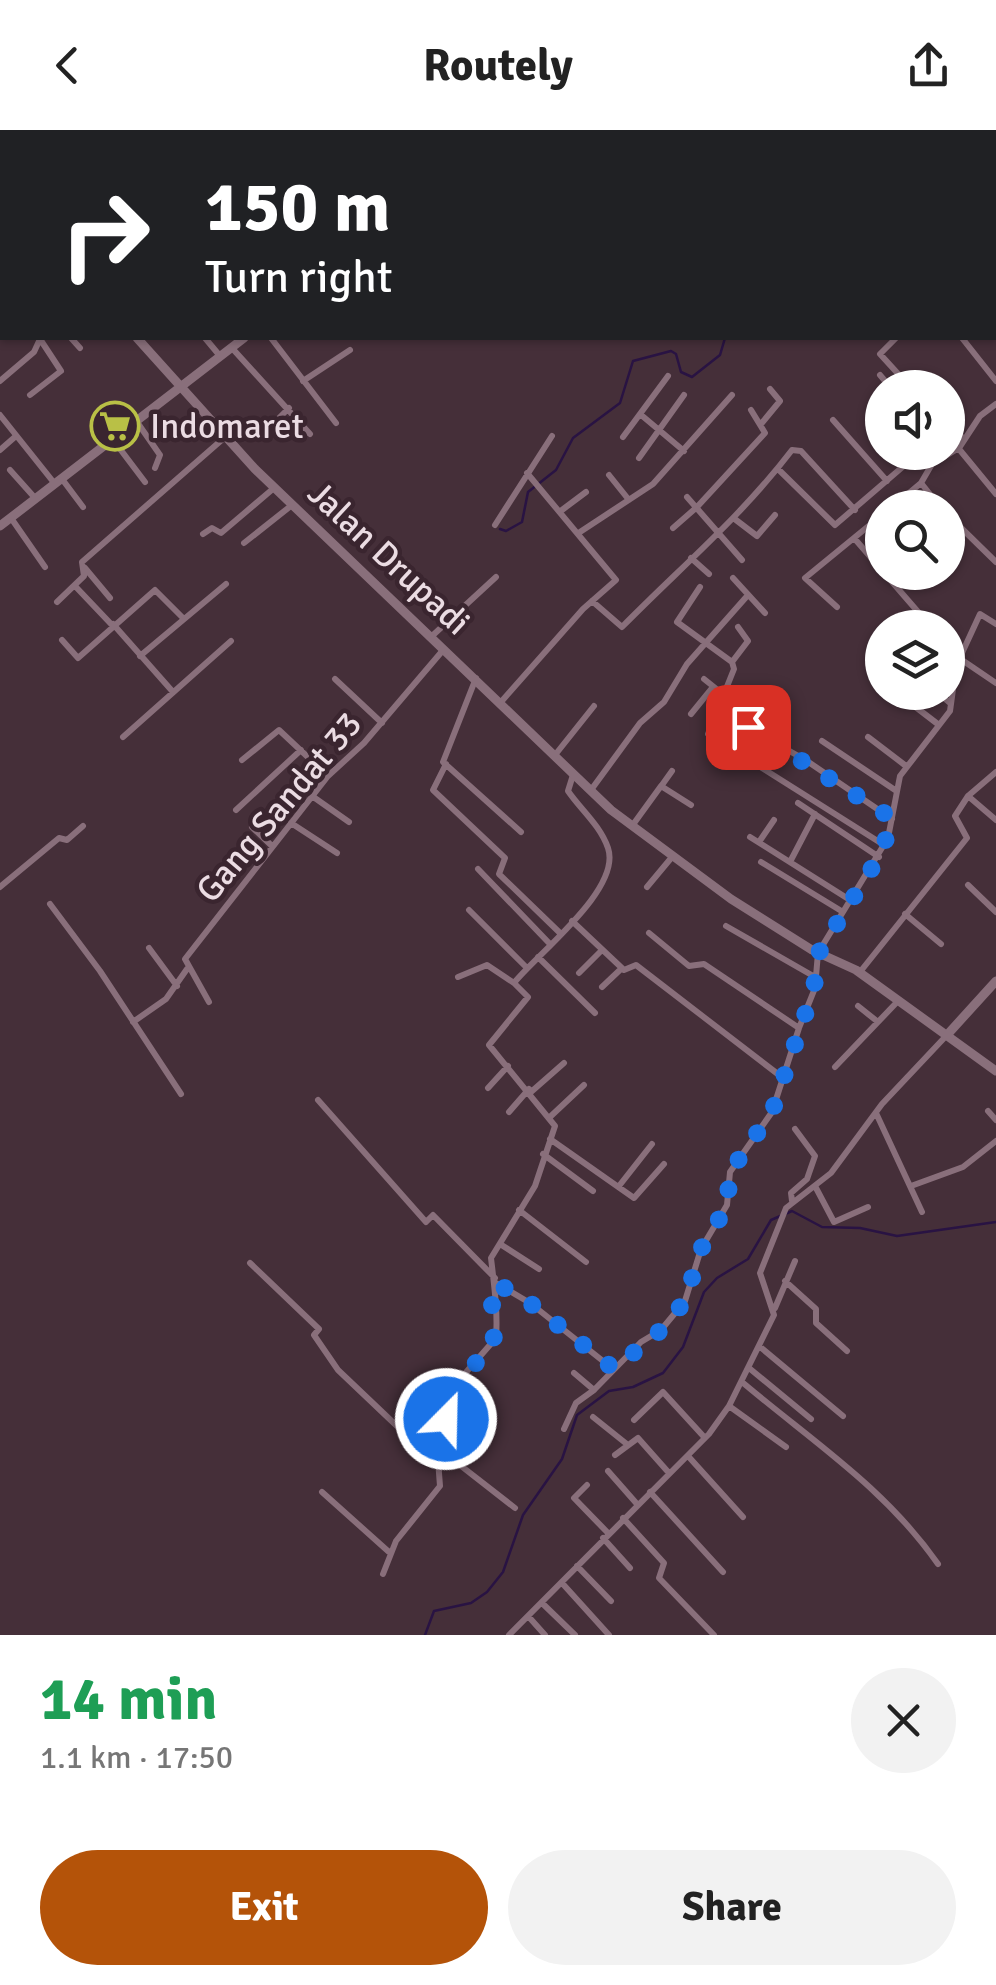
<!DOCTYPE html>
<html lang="en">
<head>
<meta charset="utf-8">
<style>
	:root { --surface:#fff; --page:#f2f2f2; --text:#222; --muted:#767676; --accent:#b45309 }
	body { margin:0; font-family:Signika,sans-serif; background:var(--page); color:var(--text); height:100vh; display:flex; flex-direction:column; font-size:38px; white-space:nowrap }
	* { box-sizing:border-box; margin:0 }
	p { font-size:32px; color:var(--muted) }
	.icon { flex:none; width:55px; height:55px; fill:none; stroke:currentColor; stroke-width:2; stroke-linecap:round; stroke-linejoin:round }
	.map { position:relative; height:1505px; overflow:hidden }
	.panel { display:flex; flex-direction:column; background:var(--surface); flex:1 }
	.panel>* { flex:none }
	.guide { position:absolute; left:0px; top:0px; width:998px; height:210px; box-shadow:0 2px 8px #0004; background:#202124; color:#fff; overflow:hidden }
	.controls { position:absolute; left:865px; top:240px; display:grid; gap:20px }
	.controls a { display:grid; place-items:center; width:100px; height:100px; border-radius:50%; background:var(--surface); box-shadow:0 2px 8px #0004; font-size:50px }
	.pin { position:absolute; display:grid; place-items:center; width:85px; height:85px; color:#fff; margin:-42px; border-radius:20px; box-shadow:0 5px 15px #0006 }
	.me { position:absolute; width:110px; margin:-55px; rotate:23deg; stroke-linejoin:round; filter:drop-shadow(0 0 8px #0008) }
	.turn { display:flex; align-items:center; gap:35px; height:210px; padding:0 40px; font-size:45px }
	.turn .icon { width:130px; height:130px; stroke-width:2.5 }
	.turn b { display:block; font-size:70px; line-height:85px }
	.round { display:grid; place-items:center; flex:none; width:105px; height:105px; border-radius:52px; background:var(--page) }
	.summary { display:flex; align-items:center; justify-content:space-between; height:170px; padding:0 40px }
	h1 { font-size:60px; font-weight:700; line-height:75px; color:#1e9e55 }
	.button { display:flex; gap:20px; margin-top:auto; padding:20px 40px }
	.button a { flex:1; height:115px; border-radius:60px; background:var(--accent); color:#fff; font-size:40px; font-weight:700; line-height:115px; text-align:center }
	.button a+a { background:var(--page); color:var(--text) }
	header { display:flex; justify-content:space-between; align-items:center; height:130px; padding:0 40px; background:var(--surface); font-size:45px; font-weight:700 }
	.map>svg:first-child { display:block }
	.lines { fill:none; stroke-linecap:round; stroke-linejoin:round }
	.stream { stroke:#291343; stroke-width:2.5 }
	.street { stroke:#896f7b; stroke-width:6 }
	.secondary { stroke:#896f7b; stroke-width:9 }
	.route { stroke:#1a73e8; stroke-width:18; stroke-dasharray:0 32.4 }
	.labels { text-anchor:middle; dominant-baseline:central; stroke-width:9; stroke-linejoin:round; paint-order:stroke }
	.poi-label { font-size:35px; fill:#ebdce3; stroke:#3a252f; text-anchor:start }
	.street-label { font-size:35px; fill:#ebdce3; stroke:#3a252f }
</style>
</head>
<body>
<header><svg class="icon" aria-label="back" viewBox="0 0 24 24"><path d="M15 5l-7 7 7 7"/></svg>Routely<svg class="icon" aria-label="share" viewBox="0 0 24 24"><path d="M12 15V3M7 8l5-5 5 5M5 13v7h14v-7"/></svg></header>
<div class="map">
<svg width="996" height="1505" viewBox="0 0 996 1505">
	<rect width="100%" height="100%" fill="#452f39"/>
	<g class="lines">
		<path class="stream" d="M869,2V0
			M500,399L506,401L522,392L528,362L556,340L573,308L620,273L633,231L671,221L676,224L681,242L692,247L720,225L725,208
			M425,1505L434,1481L471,1473L487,1462L503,1442L523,1385L562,1329L577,1285L609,1261L633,1257L663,1243L683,1217L704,1162L717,1148L748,1129L771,1090L792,1081L822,1097L860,1098L897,1106L996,1092"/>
		<path class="street" d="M51,0L54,2
			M220,0L223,2
			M273,0L275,2
			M309,0L311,2
			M490,0L492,2
			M558,0L560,2
			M637,0L640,2
			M97,2L99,0
			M163,2L165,0
			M0,161L2,160
			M71,208L80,218
			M205,208L220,226
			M271,208L336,293
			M896,208L880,224L911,258
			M962,208L996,251
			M231,217L310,304
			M880,245L891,258
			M0,251L34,222L40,209
			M303,251L350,220
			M30,265L61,241L40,209
			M640,284L684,321
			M0,285L55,354
			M833,290L887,351
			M137,292L160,325L155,338
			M948,293L964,309
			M761,294L780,271L770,259
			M271,296L289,278
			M623,307L668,246
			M114,311L145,352
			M959,319L996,364
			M0,320L16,306
			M639,328L684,265
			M778,339L835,395L906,334
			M10,340L35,368
			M609,345L629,370
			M62,349L83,377
			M921,353L941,378
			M905,365L914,378
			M687,367L742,430
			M891,378L921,353L932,334L959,318L980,286L996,274
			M562,380L586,362
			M948,385L996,432
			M11,388L45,437
			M736,390L757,406L775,385
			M495,395L552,306
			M673,398L697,377L765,303L751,280
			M580,402L653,354L732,265
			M203,404L212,398L221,403L274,358
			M854,408L932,498
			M244,413L292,375
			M691,428L709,444
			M85,438L110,468
			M733,448L765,483
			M75,456L112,495
			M700,457L677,492L732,532L734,539L708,604L884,715
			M592,471L622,497C681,437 740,388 792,320L801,321L855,380
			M57,472L84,446L82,432L224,308
			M837,477L805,448L882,385
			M113,494L173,562
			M432,506L496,447
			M62,510L78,528L155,460L184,489
			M140,526L226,454
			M962,530L996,553
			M732,532L748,511L738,497
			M956,536L980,484L996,494
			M476,548L443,632L521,702
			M335,549L382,593
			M704,549L724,565
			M896,562L939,595
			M937,562L950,573
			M501,572L583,479L616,450L527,343
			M718,580L807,631L892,689
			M691,584L713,557
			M123,607L231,511
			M868,607L906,636
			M822,611L895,660
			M555,625L594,576
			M242,630L279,600L328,646
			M446,634L433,660L505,728L499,744L559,802
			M662,655L672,641
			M591,660L640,593L664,572L687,534L748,465
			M312,666L349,692
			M968,666L996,690
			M798,673L879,727
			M236,680L301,620
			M291,693L337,723
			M632,696L661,656L691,675
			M252,697L272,716
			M750,707L850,770
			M759,712L774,690
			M791,730L815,684
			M761,732L843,782
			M478,739L549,813
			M968,755L996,782
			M0,757L59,708L67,710L83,696
			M647,757L672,727
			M50,774L100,841L181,964
			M469,780L526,837
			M905,784L941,814
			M572,791L624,840L636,835L783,948
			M726,796L815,847
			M149,818L177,856
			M538,827L595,883
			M860,842L967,708L955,686L968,666L996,642
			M579,843L602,820
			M458,847L487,835L514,853
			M602,857L622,838
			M209,872L185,829L328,646L364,613L444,519
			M858,876L878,892
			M133,892L166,869L187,839
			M799,898L815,858L818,823L888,708L900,646L950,581L958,523L948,512
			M835,937L899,870
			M488,958L508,936
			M531,962L564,933
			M318,970L426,1092L433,1085L495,1148
			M988,981L996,990
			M509,982L529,959
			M876,983L922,1082
			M551,986L584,955
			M550,1009L634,1068L664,1034
			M543,1024L593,1061
			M619,1056L652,1014
			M815,1056L834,1092L868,1077
			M911,1056L963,1037L996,1011
			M792,1071L791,1063L807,1049L815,1026L795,999
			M519,1080L586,1132
			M500,1114L539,1139
			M250,1133L319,1199L314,1205L338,1240L440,1337
			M785,1151L816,1179V1193L847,1221
			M496,1153L530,1173L613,1239
			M775,1178L795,1131
			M759,1216L843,1286
			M749,1238L811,1289
			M574,1243L594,1260L641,1212L661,1200L685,1171L701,1119L727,1075L730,1042L772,982L799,898L704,834L689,836L649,803
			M742,1252C813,1312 884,1357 938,1434
			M729,1276L786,1317
			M593,1287L628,1315
			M634,1290L663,1262L705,1308
			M564,1299L576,1273L594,1260
			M438,1318L515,1378
			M615,1325L638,1308L669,1343
			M688,1326L743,1387
			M608,1341L637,1374
			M587,1355L574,1368L608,1403
			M322,1362L389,1422
			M650,1362L723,1442
			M623,1388L664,1433L659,1448L714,1505
			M603,1408L630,1438
			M577,1436L611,1471
			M383,1444L396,1411L440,1356L437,1317L450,1269L461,1248L496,1208C498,1182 494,1154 491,1128L535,1056L555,996L489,915L528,867L514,853C538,823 622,759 608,718C600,695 581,680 568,661L573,645
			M562,1453L609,1505
			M542,1473L575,1505
			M528,1486L545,1505
			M509,1505L709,1304L729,1276L774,1185L760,1143L786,1078L831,1043L882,974L947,905"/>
		<path class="secondary" d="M507,2L510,0
			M0,41L2,44
			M137,208L255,339L611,680L731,769L812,820L856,840L996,941
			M0,396L244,208
			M947,905L996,851"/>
	</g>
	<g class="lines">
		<path class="route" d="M446,1289L456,1256L494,1212L492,1174L496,1153L530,1173L614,1239L661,1200L685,1171L701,1119L727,1076L730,1042L772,982L814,858L818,824L882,722L892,688L748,597"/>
	</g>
	<defs>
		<g id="supermarket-ring" transform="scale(2.5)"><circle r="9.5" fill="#3a252f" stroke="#b9c046" stroke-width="1.5"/><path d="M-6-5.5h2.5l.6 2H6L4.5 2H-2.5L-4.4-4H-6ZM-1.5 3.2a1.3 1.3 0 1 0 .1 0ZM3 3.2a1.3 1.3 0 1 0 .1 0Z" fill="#b9c046"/></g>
	</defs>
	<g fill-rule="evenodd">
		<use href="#supermarket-ring" x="115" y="296"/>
	</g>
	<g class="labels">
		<g class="poi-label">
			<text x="150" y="296">Indomaret</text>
		</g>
		<g class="street-label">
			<text transform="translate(389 428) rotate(43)">Jalan Drupadi</text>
			<text transform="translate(279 677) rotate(-50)">Gang Sandat 33</text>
		</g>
	</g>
</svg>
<div class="controls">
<a><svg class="icon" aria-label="sound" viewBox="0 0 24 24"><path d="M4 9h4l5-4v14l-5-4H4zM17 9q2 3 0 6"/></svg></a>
<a><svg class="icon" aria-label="search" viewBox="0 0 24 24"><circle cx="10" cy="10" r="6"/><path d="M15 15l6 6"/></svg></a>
<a><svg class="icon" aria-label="layers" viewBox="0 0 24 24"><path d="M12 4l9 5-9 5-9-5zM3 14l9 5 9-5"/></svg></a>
</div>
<div class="pin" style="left:748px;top:597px;background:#d93025"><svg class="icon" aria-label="arrive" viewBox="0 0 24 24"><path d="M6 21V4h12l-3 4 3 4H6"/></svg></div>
<svg class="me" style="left:446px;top:1289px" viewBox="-20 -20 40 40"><circle r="17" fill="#1a73e8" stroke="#fff" stroke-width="3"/><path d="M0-11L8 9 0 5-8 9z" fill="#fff"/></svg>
<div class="guide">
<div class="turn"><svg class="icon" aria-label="right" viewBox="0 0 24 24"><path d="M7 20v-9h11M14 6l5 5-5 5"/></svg><div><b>150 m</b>Turn right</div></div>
</div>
</div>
<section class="panel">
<div class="summary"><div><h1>14 min</h1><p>1.1 km · 17:50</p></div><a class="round"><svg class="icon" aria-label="close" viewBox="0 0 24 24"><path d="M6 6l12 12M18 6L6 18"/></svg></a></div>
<div class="button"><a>Exit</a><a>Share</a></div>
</section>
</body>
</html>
